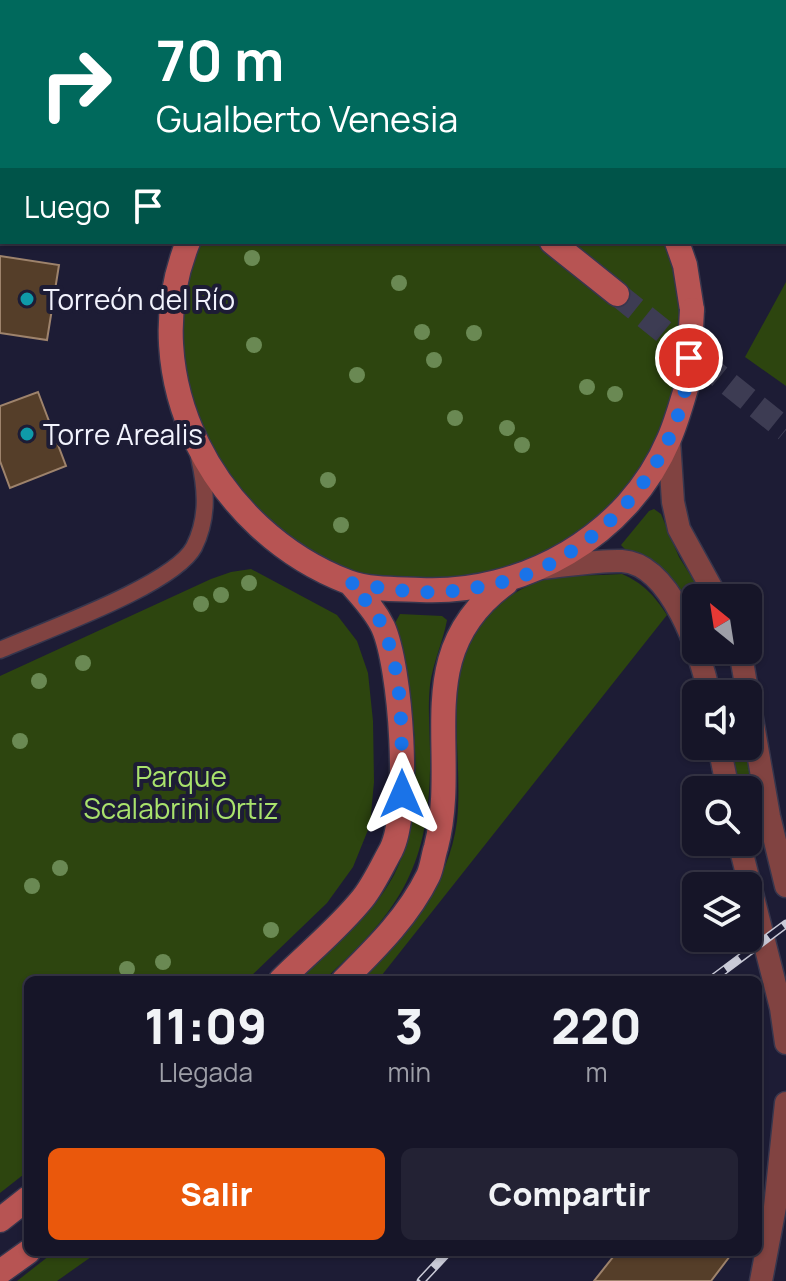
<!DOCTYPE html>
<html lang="es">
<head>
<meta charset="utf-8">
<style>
	:root { --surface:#161528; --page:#232234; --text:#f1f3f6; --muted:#9e9fa8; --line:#353445; --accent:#ea580c }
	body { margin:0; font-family:Manrope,sans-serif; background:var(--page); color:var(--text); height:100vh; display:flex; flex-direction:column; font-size:30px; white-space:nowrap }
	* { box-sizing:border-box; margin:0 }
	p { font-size:26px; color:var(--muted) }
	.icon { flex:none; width:44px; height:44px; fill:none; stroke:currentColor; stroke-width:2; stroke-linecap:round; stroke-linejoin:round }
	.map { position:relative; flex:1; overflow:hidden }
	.sheet { position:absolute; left:24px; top:976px; width:738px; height:280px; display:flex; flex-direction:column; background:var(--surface); border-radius:12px; box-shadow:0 2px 6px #0004,0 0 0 2px var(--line) }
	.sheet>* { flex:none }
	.banner { position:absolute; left:0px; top:0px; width:786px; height:244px; box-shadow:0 2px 6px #0004,0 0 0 2px var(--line); background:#00695c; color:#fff; overflow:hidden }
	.needle { width:52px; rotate:330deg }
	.buttons { position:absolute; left:682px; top:584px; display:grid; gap:16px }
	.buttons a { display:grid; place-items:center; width:80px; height:80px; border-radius:12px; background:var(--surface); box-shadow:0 2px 6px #0004,0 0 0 2px var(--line); font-size:40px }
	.pin { position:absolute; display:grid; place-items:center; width:68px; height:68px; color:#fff; margin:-34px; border:4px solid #fff; border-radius:50%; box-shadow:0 2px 8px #0007 }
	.me { position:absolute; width:88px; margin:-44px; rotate:0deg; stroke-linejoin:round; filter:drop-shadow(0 0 6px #0008) }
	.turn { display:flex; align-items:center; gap:28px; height:168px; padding:0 24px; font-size:36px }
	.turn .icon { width:104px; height:104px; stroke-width:2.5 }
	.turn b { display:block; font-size:56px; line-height:68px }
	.then { display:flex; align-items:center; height:76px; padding:0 24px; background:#0003; gap:16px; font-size:30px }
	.eta { display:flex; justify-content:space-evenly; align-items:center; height:136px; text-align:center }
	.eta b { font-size:48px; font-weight:800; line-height:56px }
	.action { display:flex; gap:16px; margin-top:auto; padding:16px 24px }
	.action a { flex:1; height:92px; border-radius:12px; background:var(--accent); color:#fff; font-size:32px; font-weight:800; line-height:92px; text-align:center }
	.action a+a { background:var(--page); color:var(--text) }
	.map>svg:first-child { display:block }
	.green { fill:#2d450f }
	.building { fill:#553e29; stroke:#9e836c; stroke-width:2 }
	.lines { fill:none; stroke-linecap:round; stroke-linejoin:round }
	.secondary-tunnel { stroke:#3d3c53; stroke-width:24; stroke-dasharray:24 12; stroke-linecap:butt }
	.minor-casing { stroke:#37364d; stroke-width:19 }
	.tertiary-casing { stroke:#37364d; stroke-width:25 }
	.secondary-casing { stroke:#37364d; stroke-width:27 }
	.minor { stroke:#814341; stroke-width:16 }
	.tertiary { stroke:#814341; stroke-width:22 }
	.secondary { stroke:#b75453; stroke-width:24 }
	.rail-casing { stroke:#c9cad7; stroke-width:9 }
	.rail { stroke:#1d1c35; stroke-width:6; stroke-dasharray:18; stroke-linecap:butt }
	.secondary-bridge-casing { stroke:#37364d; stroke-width:27; stroke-linecap:butt }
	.secondary-bridge { stroke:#b75453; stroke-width:24 }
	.tree { fill:#6a8953 }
	.route { stroke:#1a73e8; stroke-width:14; stroke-dasharray:0 25.2 }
	.culture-dot { fill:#0f9aa8; stroke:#1d1c35; stroke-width:3 }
	.labels { text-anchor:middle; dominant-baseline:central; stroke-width:8; stroke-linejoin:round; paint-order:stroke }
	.poi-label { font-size:28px; fill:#f2f3fd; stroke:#1d1c35; text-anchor:start }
	.park-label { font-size:28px; fill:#a9e26c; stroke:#1d1c35 }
</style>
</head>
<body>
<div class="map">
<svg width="786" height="1281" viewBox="0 0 786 1281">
	<rect width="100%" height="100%" fill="#1d1c35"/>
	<path class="green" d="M353,0H786V64L784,65V2Z
		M188,242H677L688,382L646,480L541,568L388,589L257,527L175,381Z
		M786,282V386L745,357Z
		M654,509L661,514L679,557L705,598H696V614C682,595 667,577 648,562C639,556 627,553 621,545L649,511Z
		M251,569L337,615L357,641L368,673L373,721L374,782L370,825L353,867L327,903L247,980H28V1171L0,1193V676L211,579L231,572Z
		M622,574C643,583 654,595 667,615L378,980H362C405,936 449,885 457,821C465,748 433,649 505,599C517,592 529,584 543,580C567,574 597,576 622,574Z
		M400,614L442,616L447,620C443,642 433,662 430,685C427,713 431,742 430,770C428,871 396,914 324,980H300C332,948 372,916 394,875C428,810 416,691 395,623Z
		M730,746H747L759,820L750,831L748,830V790H739Z
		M54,1252H98L57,1281H17Z"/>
	<path class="building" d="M0,256L59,265L47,340L0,333Z
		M38,392L66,466L10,488L0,461V406Z
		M617,1252H725L730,1256L711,1281H594Z"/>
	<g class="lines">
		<path class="secondary-tunnel" d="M617,294L786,430"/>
		<g class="minor-casing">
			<path id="minor" d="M784,100L786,99
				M0,650C43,631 174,585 194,547C209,517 206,488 199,457"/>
		</g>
		<g class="tertiary-casing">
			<path id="tertiary" d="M669,440L673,502L679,529L717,598
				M541,568C567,566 596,560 622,561C671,564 701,654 709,694
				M740,650L769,816L786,886
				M719,746L728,790
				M739,842L781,1008L786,1043
				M761,1281L775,1207L786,1103"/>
		</g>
		<g class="secondary-casing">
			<path id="secondary" d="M256,0V2
				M300,0V2
				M0,77L2,78
				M188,242C133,378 215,531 348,582C370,590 397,589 420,590C523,595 628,536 669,439C677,421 682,401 688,382
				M552,242L617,294
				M677,242L685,265L692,310
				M281,980C307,954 340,927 363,898C374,884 382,866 391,850C411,811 401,667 383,627C375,610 362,597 350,583
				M344,980C375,949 408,917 428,876C432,868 433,856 436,847C461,750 408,654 506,583
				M0,1220L28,1198
				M0,1272L28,1252"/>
		</g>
		<use href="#minor" class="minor"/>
		<use href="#tertiary" class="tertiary"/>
		<use href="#secondary" class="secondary"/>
		<g class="rail-casing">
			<path id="rail" d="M711,980L786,924
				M421,1281L448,1252"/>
		</g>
		<use href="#rail" class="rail"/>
		<g class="secondary-bridge-casing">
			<path id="secondary-bridge" d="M688,382L692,310"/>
		</g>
		<use href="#secondary-bridge" class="secondary-bridge"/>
	</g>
	<g class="tree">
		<circle cx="252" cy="258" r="8"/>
		<circle cx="399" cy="283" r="8"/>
		<circle cx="422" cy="332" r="8"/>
		<circle cx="474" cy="333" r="8"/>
		<circle cx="254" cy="345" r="8"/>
		<circle cx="434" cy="360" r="8"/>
		<circle cx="357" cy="375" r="8"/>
		<circle cx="587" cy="387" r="8"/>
		<circle cx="615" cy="394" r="8"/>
		<circle cx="455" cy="418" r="8"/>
		<circle cx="507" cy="428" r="8"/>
		<circle cx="522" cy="445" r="8"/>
		<circle cx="328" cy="480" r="8"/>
		<circle cx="341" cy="525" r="8"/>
		<circle cx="249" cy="583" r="8"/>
		<circle cx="221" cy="595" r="8"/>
		<circle cx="201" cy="604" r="8"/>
		<circle cx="83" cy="663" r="8"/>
		<circle cx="39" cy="681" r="8"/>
		<circle cx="20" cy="741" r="8"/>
		<circle cx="60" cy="868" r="8"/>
		<circle cx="32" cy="886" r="8"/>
		<circle cx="271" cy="930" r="8"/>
		<circle cx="163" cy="962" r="8"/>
		<circle cx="127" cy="969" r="8"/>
	</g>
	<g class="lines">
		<path class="route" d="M402,794C401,740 405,678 383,628C376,610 362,597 350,583C383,588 420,595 453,591C483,587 515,581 542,568C622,529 684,448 689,358"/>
	</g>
	<g class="culture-dot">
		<circle cx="27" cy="299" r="8"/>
		<circle cx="27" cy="434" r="8"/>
	</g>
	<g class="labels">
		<g class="poi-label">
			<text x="43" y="299">Torreón del Río</text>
			<text x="43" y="434">Torre Arealis</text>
		</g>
		<g class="park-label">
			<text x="181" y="776">Parque<tspan x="181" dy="32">Scalabrini Ortiz</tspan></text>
		</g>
	</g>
</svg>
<div class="buttons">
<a><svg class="needle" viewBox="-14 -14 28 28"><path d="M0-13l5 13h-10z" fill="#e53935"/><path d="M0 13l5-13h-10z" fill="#9e9fa8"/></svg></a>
<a><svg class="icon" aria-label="sound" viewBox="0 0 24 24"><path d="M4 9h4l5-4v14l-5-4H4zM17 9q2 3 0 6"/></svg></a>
<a><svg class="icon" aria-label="search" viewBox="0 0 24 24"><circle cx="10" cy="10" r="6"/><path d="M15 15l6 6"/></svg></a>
<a><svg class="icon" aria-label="layers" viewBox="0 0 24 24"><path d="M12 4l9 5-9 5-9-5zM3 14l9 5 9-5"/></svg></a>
</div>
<div class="pin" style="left:689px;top:358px;background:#d93025"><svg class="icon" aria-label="arrive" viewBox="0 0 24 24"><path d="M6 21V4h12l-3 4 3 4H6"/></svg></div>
<svg class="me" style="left:402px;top:794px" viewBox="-20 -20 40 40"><path d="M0-17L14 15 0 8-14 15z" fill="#1a73e8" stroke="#fff" stroke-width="4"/></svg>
<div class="banner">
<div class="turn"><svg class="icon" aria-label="right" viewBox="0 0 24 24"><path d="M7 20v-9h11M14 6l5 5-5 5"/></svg><div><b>70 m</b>Gualberto Venesia</div></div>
<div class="then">Luego<svg class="icon" aria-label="arrive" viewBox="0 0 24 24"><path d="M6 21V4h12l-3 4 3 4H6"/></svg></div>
</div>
<section class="sheet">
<div class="eta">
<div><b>11:09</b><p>Llegada</p></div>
<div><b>3</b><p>min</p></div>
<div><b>220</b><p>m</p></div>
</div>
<div class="action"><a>Salir</a><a>Compartir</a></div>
</section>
</div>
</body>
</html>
